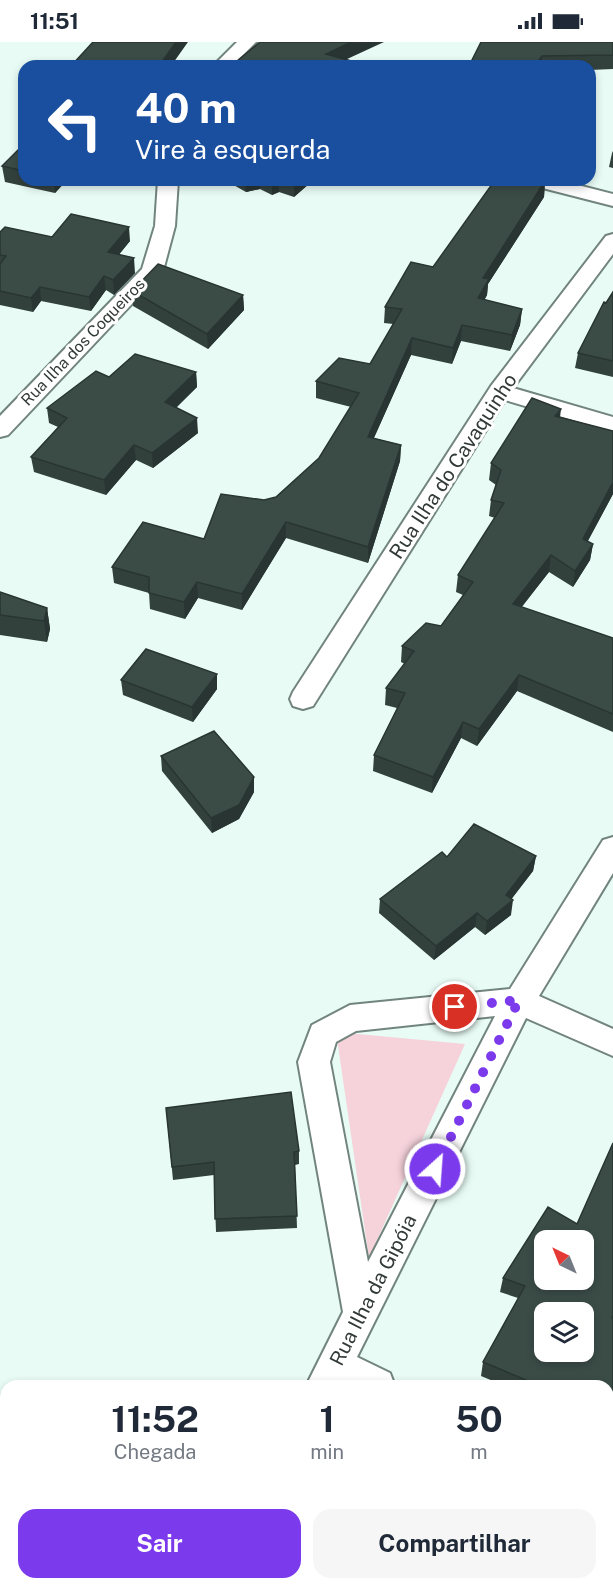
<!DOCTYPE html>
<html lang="pt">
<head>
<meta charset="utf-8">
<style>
	:root { --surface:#fff; --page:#f6f6f7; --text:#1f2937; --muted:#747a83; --accent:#7c3aed }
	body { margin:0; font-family:"Public Sans",sans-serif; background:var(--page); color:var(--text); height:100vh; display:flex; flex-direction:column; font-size:22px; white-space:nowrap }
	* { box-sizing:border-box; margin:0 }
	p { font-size:20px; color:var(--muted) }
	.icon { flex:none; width:33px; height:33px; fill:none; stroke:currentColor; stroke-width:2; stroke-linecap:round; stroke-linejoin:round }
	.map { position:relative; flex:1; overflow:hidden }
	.side { position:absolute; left:0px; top:1338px; width:614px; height:210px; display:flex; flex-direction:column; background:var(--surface); border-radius:18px 18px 0 0; box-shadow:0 3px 9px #0003 }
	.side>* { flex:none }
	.hud { position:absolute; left:18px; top:18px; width:578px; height:126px; border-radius:18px; box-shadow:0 3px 9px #0003; background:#1a4fa0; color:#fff; overflow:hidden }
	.needle { width:39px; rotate:317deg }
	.buttons { position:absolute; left:534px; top:1188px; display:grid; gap:12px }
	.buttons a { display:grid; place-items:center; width:60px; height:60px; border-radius:12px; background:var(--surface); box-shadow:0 3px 9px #0003; font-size:30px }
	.pin { position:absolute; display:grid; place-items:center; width:51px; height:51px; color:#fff; margin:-26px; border:3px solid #fff; border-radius:50%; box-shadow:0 2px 6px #0007 }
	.me { position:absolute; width:66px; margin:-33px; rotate:26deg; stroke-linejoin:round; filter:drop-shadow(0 0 4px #0008) }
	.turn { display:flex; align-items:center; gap:21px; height:126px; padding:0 18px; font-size:27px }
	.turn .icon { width:78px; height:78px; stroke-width:2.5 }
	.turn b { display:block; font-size:42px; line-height:51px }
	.eta { display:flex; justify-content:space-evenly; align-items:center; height:102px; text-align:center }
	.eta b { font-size:36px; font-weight:700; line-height:42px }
	.primary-button { display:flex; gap:12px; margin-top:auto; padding:12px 18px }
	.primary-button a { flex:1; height:69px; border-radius:18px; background:var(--accent); color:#fff; font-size:24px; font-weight:700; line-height:69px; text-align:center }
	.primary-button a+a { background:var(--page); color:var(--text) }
	.status { display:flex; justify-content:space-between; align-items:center; height:42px; padding:0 30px; background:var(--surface); direction:ltr }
	.status svg { height:16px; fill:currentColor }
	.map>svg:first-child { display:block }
	.green { fill:#f6d2db }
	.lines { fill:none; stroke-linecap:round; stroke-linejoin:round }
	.minor-casing { stroke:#72847e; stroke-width:4 }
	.minor { fill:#fff; fill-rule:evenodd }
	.wall { fill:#33413d }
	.shaded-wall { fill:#293532 }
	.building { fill:#3b4c47; stroke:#293532; stroke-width:1.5; fill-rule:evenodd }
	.route { stroke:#7c3aed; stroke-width:10; stroke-dasharray:0 18 }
	.labels { text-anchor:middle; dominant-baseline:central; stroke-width:6; stroke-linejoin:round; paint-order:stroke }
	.far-street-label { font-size:16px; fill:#323a37; stroke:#fff }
	.street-label { font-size:20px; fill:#323a37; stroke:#fff }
</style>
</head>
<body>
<div class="status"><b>11:51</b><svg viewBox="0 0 49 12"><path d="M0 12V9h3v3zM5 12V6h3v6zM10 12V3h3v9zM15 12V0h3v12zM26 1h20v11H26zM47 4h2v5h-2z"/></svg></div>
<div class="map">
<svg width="613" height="1548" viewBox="0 0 613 1548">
	<rect width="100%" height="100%" fill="#e8fcf5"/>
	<path class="green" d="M336,990L465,1002L369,1216Z"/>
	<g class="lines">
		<g class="minor-casing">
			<path id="minor" d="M237,0H256L232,24H213Z
				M158,138H178L175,184L163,229L8,393L0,395V374L142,227L155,184Z
				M524,138H558L613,152V164L527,142Z
				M613,192V212L513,346L613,375V390L505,358L313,664L303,667L293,664L290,657L293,650L491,344L606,194Z
				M613,795V831L539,954L613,987V1014L526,976L357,1315L390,1331L395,1344H306L343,1270L298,1020L312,983L350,963L510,947L603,798ZM495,974L368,1220L330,1020L336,1000L356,989Z
				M608,1447L613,1449V1488L608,1486Z
				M189,1542H230L227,1548H186Z"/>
		</g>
		<use href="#minor" class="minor"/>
	</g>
	<path class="wall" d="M613,0V27L590,28V24H469Z
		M24,102V138H67L55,151L5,140L2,124Z
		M613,109V126L609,125L612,111Z
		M201,138H311L310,141L294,155L279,150L272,153L260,147L246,150L230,141L218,144Z
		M545,139L544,155L488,242L487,253L484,258L522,267L520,283L510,309L461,299L452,322L411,313L374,396L401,403L400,419L368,521L286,496L242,568L198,556L185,577L150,567L149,551L114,541L112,525L204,497L264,458L276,455L319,416L351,365L316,356V339L370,322L393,282L384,281L385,265L433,225Z
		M0,190L52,195L130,199L119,212L135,231L114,253L106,248L91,269L41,259L33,270L0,263Z
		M132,249L243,253L244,268L208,307L133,264Z
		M613,250V335L575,326L578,311L606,261Z
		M196,330L197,345L176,366L198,391L153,426L136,418L106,453L34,430L31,415L58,385L49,381L47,366L109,335Z
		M560,375L613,389V452L588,499L593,502L590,518L573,545L549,530L521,565L613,596V690L517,649L477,704L461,696L432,751L373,729L374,713L397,666L385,663L386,646L405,622L401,620L402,604L441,584L463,553L456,550L458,533L495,476L489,474L491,458L496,443L489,438L491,421Z
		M0,550L47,566L50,587L47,600L0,593Z
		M121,638L217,647L193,680L123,653Z
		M161,714L254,735V750L239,777L212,791L162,729Z
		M536,814L533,829L511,857V873L485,893L475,885L434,918L379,871L380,857L447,815Z
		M166,1066L299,1109V1122L295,1123L297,1186L216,1190L214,1133L173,1138Z
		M613,1101V1381L608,1379V1344H505L481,1334L483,1320L518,1256L500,1250L503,1236L577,1182Z
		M314,1542H445L444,1548H322Z"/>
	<path class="shaded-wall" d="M176,0H188L171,24H159Z
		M351,0H384L332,24L326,12Z
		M542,14L541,24H535Z
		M54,138H67L55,151Z
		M218,138H230V141L218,144Z
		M245,138H260V147L246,150Z
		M272,138H279V150L272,153Z
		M296,138H311L310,141L294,155V140Z
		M545,139L544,155L488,242L487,253L477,273L478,256L483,236Z
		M129,185L130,199L110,224L108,210Z
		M134,216L135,231L114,253L113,238Z
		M104,234L106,248L91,269L89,255Z
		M40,245L41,259L33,270L31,256Z
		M243,253L244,268L208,307L207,292Z
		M522,267L520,283L510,309L512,293Z
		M462,283L461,299L452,322L453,306Z
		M412,296L411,313L367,411L368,395Z
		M196,330L197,345L166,375L165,360Z
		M561,367L559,384L555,374Z
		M197,376L198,391L153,426L152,411Z
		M134,403L136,418L106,453L104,438Z
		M401,403L400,419L368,521V505Z
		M613,440V452L580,513L583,497Z
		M286,480V496L242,568V552Z
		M593,502L590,518L573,545L575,529Z
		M551,513L549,530L511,579L513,562Z
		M197,540L198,556L185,577L184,560Z
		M47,566L50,587L47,600L44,579Z
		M217,632V647L193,680L192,665Z
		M519,633L517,649L477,704L479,687Z
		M463,680L461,696L432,751L433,735Z
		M254,735V750L239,777L212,791L211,776Z
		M536,814L533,829L507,863L513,858L511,873L485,893L487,879Z
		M477,871L475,885L434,918L436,904Z"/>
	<path class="building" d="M93,0H176L159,24H71Z
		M260,0H351L326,12L362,22L360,24H231Z
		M481,0H613V13L542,14L535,24H469Z
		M454,21L468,24H450Z
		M24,102V129L2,124Z
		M495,138H538L545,139L483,236L489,237L478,256L522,267L512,293L462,283L453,306L412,296L368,395L401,403L368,505L286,480L242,552L197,540L184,560L149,551V535L112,525L143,480L204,497L221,452L264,458L276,455L319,416L359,351L316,339L339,316L370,322L402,267L385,265L411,220L433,225Z
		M71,172L129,185L108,210L134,216L113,238L104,234L89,255L40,245L31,256L0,249V222L6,214L0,213V190L5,185L52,195Z
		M158,222L243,253L207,292L132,249Z
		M613,250V319L578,311L604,260L606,261Z
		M135,312L196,330L165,360L197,376L152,411L134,403L104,438L31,415L67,376L47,366L96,329L109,335Z
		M532,356L561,367L555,374L613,389V440L583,497L593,502L575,529L551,513L513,562L613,596V672L519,633L479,687L463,680L433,735L374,713L405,651L386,646L414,609L402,604L426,581L441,584L473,540L458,533L504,461L491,458L501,428L491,421Z
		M0,550L47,566L44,579L0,573Z
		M146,607L217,632L192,665L121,638Z
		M214,689L254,735L239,763L211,776L161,714Z
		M474,782L536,814L506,853L513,858L487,879L477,871L436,904L380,857L442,810L447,815Z
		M291,1050L299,1109L294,1110L297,1174L215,1177L214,1120L172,1125L166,1066Z
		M613,1101V1273L612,1276L613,1277V1366L608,1364V1344H540L483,1320L525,1244L503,1236L548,1165L577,1182ZM544,1198H584V1238H544ZM544,1270H584V1310H544Z
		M608,1504L613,1507V1546L612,1548H516L519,1542H608Z
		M327,1542H444L443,1548H327L329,1544Z"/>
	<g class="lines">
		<path class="route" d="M435,1127L519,958L455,965"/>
	</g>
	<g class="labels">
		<g class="far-street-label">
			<text transform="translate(83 300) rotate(-46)">Rua Ilha dos Coqueiros</text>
		</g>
		<g class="street-label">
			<text transform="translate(453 424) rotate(-57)">Rua Ilha do Cavaquinho</text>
			<text transform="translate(373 1248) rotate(-63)">Rua Ilha da Gipóia</text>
		</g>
	</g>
</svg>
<div class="buttons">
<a><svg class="needle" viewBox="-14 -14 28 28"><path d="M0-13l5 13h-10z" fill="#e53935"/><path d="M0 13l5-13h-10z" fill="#747a83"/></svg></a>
<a><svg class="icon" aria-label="layers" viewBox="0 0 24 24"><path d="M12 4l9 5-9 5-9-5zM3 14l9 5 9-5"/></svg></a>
</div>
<div class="pin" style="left:455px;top:965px;background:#d93025"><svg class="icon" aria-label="arrive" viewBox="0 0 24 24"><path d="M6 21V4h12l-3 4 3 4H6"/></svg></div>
<svg class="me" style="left:435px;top:1127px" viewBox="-20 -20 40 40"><circle r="17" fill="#7c3aed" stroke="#fff" stroke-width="3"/><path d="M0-11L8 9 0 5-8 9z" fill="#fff"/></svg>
<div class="hud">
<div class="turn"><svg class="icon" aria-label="left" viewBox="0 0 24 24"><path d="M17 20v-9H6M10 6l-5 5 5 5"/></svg><div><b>40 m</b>Vire à esquerda</div></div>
</div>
<section class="side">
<div class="eta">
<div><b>11:52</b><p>Chegada</p></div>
<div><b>1</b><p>min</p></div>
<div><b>50</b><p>m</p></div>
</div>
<div class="primary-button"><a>Sair</a><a>Compartilhar</a></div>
</section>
</div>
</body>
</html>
